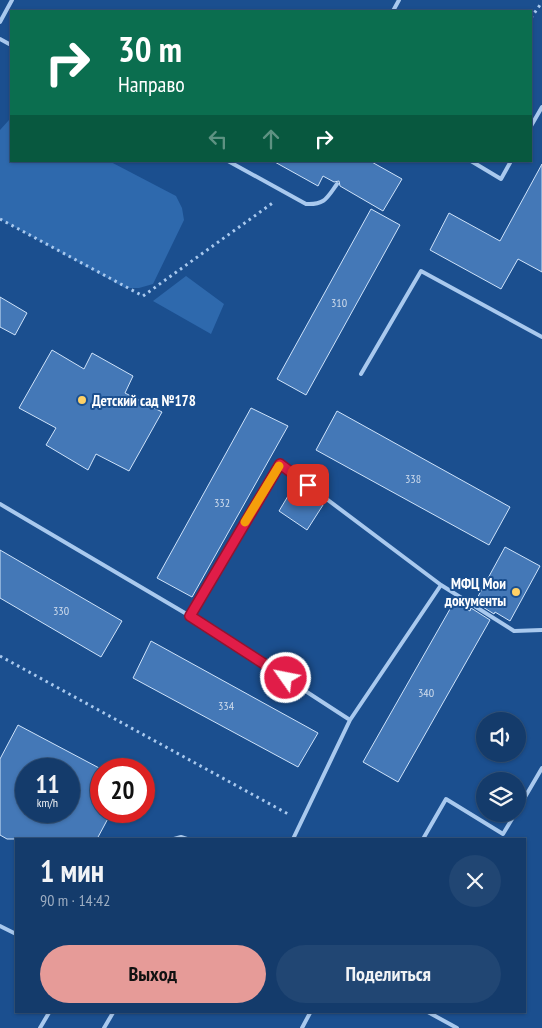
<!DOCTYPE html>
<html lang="ru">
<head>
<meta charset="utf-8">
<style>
	:root { --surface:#143b6b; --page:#214673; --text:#f1f3f6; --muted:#9dadc1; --line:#33557e; --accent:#e69b98 }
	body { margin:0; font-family:"PT Sans Narrow",sans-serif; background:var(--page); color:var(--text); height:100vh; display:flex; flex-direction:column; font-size:19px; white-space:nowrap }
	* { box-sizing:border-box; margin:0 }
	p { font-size:16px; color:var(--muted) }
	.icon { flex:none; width:28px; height:28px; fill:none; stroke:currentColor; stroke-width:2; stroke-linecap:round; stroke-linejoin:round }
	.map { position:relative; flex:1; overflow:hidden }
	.details { position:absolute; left:15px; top:838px; width:511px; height:175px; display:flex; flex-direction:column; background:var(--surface); border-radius:0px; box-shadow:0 1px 4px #0004,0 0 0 1px var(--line) }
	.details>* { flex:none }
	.guide { position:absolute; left:10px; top:10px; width:522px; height:152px; border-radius:0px; box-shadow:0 1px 4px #0004,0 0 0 1px var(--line); background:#0b6e4f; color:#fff; overflow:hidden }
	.tools { position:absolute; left:476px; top:712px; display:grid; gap:10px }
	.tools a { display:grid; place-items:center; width:50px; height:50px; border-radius:50%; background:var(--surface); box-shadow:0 1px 4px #0004,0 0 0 1px var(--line); font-size:25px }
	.speed { position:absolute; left:15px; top:758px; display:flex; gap:10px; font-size:25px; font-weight:700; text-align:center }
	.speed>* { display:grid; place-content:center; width:65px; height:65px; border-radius:50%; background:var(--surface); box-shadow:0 1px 4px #0004,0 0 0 1px var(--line); line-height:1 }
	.speed small { font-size:12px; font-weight:400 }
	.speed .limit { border:8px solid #d22; background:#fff; color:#111 }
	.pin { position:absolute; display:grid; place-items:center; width:42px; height:42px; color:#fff; margin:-21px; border-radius:10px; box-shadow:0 2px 8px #0006 }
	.me { position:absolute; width:55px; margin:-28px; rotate:303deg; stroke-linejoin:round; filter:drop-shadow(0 0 4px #0008) }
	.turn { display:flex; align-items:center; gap:18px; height:105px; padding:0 25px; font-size:22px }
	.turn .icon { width:65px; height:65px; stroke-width:2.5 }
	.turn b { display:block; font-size:35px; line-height:42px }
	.lanes { display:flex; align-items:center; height:48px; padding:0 25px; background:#0003; justify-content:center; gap:25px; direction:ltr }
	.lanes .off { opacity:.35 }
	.round { display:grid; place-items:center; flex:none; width:52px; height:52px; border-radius:26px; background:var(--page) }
	.head { display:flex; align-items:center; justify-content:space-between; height:85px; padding:0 25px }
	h1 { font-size:30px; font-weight:700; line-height:38px }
	.action { display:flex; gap:10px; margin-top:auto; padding:10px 25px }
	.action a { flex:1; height:58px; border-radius:30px; background:var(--accent); color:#111; font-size:20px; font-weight:700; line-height:58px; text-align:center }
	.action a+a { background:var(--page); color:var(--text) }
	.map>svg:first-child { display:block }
	.green { fill:#2e69ad }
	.building { fill:#4478b7; stroke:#cfe3fa; fill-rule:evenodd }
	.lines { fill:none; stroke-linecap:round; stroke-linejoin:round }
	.path { stroke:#a9c9ee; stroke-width:3; stroke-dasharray:2.5 4; stroke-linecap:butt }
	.service { stroke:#a9c9ee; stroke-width:4 }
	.route-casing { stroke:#92132f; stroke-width:12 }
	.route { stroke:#e11d48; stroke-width:9 }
	.slow { stroke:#f59e0b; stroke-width:9 }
	.poi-dot { fill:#ffd166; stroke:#1b4f8f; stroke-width:2 }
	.labels { text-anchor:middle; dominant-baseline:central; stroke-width:4; stroke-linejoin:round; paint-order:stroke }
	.number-label { font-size:12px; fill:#d0dded }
	.poi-label { font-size:15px; font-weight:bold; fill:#fff; stroke:#1b4f8f; text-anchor:start }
</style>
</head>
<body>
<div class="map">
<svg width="542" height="1028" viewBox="0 0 542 1028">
	<rect width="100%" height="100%" fill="#1b4f8f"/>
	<path class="green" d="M9,120H11V161H109L176,196L182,208L184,220L153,284L139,288H125L0,219V130Z
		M186,276L224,304L211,334L153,301Z"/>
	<path class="building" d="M273,161H370L402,179L383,211L340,186L339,181L334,182L323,176L318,186Z
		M542,164V272L518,259L501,289L430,250L449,213L500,241Z
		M371,209L400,225L306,395L277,379Z
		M0,297L27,313L15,335L0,327Z
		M52,350L84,369L92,353L133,376L125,393L162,412L129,471L96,454L88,470L46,445L56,428L19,408Z
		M251,408L288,426L192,597L157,578Z
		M337,411L510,507L489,545L316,450Z
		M294,486L323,505L307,530L279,511Z
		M505,547L540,566L510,621L495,612L494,614L475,602Z
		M0,550L122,621L101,657L0,598Z
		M454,602L470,611L471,608L490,620L398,782L363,762Z
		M151,641L318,733L298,767L133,678Z
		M18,725L101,769V811H112L97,839H7L0,835V759ZM26,769H69V811H26Z"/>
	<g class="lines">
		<path class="path" d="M531,18L542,2
			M0,219L143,296L274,202
			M0,656L290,815"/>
		<path class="service" d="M393,11L399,0
			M0,22L12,0
			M0,39L11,45
			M531,126L542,107
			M228,161L306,204C325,205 327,198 337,184
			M471,161L501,179L511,161
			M361,374L421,271L542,337
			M0,504L190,616
			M350,720L190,616L280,464L441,585L514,631L542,630
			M518,809L542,768
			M174,839L181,837L187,839
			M293,839L350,720L441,585
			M423,839L446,799L503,834L515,814
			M0,926L16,934
			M426,1011L457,1028
			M40,1028L50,1011
			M104,1028L114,1011
			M302,1028L311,1011"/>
	</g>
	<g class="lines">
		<g class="route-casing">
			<path id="route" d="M286,678L190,616L280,464L308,485"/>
		</g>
		<use href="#route" class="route"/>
		<path class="slow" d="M245,522L279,466"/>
	</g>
	<g class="poi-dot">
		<circle cx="82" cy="400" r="5"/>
		<circle cx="516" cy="592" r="5"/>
	</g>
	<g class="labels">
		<g class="number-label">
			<text x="339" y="302">310</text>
			<text x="413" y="478">338</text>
			<text x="222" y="502">332</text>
			<text x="61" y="610">330</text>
			<text x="426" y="692">340</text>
			<text x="226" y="705">334</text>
		</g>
		<g class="poi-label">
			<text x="92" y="400">Детский сад №178</text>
			<text x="506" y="583" text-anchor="end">МФЦ Мои<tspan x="506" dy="17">документы</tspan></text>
		</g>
	</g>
</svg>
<div class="tools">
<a><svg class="icon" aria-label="sound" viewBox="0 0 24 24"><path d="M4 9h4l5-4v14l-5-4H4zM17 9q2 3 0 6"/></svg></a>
<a><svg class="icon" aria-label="layers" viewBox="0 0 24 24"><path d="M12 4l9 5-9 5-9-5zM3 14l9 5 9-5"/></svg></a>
</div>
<div class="speed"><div>11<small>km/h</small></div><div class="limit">20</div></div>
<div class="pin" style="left:308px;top:485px;background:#d93025"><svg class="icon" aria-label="arrive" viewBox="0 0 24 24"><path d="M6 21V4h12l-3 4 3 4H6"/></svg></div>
<svg class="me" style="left:286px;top:678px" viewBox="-20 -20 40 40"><circle r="17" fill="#e11d48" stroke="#fff" stroke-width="3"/><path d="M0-11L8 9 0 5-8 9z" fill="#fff"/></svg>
<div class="guide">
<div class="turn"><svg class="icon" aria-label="right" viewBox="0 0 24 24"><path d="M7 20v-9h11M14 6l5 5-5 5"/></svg><div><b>30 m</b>Направо</div></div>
<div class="lanes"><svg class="icon off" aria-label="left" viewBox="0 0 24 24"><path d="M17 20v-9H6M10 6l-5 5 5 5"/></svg><svg class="icon off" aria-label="ahead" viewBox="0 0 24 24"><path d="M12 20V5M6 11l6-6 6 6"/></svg><svg class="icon" aria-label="right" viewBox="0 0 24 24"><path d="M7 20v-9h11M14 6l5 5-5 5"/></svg></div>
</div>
<section class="details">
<div class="head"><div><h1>1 мин</h1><p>90 m · 14:42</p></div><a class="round"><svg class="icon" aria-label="close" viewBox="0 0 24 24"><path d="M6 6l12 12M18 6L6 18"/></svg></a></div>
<div class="action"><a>Выход</a><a>Поделиться</a></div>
</section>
</div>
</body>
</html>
